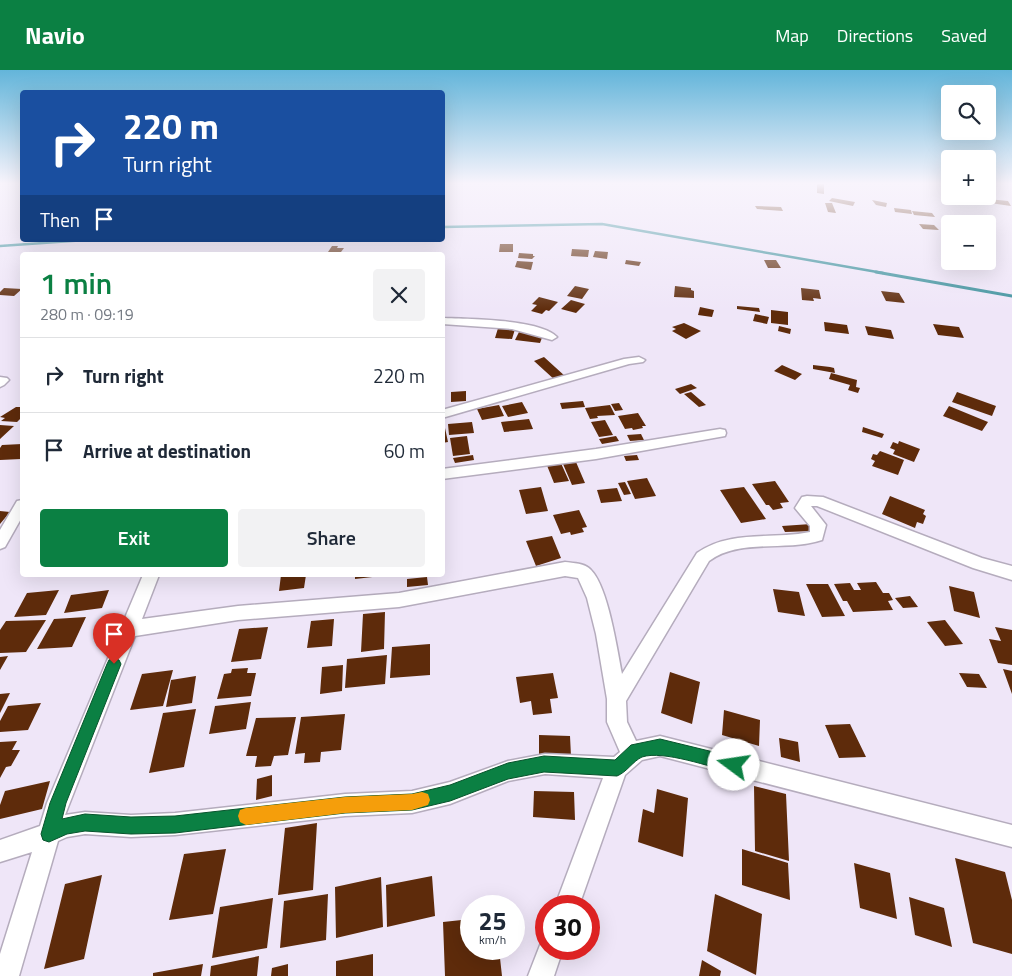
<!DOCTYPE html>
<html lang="en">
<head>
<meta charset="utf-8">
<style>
	:root { --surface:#fff; --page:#f2f2f3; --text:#1f2937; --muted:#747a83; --line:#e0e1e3; --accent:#0b8043 }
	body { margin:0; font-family:"Titillium Web",sans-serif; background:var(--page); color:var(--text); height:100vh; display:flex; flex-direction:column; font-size:19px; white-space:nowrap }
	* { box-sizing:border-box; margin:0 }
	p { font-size:16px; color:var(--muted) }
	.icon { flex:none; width:28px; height:28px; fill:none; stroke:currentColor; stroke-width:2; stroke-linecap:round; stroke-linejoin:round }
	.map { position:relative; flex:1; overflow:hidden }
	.side { position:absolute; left:20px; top:182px; width:425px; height:325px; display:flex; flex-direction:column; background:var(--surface); border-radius:5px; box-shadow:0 5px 20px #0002 }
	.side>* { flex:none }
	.top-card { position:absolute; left:20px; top:20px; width:425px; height:152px; border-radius:5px; box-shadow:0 5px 20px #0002; background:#1a4fa0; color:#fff; overflow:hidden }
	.controls { position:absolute; left:941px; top:15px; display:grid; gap:10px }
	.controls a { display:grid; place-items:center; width:55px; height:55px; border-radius:5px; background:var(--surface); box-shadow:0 5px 20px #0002; font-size:25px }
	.speed { position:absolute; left:460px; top:825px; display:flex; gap:10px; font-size:25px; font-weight:700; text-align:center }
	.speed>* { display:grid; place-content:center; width:65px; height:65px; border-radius:50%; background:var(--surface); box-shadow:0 5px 20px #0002; line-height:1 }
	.speed small { font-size:12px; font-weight:400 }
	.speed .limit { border:8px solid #d22; background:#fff; color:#111 }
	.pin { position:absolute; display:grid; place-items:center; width:42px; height:42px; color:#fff; margin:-51px -21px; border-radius:50% 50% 50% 0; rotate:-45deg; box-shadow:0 0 5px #0007 }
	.pin .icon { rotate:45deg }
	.me { position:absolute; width:55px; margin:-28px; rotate:284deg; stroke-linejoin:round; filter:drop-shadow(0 0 4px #0008) }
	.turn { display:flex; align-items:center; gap:18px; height:105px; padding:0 20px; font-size:22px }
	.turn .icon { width:65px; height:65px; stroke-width:2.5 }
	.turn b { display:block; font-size:35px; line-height:42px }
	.then { display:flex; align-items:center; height:48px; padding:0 20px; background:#0003; gap:10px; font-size:19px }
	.round { display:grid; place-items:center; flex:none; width:52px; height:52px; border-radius:5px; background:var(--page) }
	.summary { display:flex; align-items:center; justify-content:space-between; height:85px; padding:0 20px }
	h1 { font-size:30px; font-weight:600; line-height:38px; color:var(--accent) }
	.primary-button { display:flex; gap:10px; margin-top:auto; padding:10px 20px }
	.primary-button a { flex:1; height:58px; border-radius:5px; background:var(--accent); color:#fff; font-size:20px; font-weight:600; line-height:58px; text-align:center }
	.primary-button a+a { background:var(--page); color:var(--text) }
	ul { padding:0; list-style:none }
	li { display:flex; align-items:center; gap:15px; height:75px; padding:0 20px; border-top:1px solid var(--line) }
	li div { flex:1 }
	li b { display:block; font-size:19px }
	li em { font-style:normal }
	header { display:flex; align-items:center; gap:30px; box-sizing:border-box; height:70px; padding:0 25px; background:var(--accent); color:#fff }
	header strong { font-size:24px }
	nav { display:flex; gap:28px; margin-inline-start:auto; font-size:18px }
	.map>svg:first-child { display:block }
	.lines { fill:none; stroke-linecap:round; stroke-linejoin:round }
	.stream-far1 { stroke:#3c919c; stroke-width:2.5 }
	.stream { stroke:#3c919c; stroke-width:3 }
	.building { fill:#5e2b0b }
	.street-casing { stroke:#b5acbd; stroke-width:3 }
	.street { fill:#fff; fill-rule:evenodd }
	.route { fill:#0b8043; stroke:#07532c }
	.slow { fill:#f59e0b }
</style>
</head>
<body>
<header>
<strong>Navio</strong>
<nav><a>Map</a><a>Directions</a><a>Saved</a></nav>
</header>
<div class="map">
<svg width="1012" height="906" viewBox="0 0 1012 906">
	<rect width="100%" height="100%" fill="#efe6f8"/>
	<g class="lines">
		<path class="stream-far1" d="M442,157L602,154L883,203
			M0,176L86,170"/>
		<path class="stream" d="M876,202L1012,226"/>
	</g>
	<path class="building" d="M817,114H824V124L817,123Z
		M832,128L855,132L853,136L829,131Z
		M988,129L1008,131L1011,136L990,133Z
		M872,130L887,133L886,137L876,135Z
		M825,133H832L836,143L828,142Z
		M755,136L781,137L783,141L757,139Z
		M894,138L911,140L912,144L895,142Z
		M912,141L932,143L935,147L914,145Z
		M919,154L934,155L939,160L923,159Z
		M500,174H513V182H499Z
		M332,176H338L337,178H344L341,182H328Z
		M572,179L589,180L588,187L571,186Z
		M595,181L608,182L607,189L593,187Z
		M519,183L533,184V186H535L532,189L518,188Z
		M626,190L641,192L639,196L625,194Z
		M764,190H776L781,198H768Z
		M517,191L533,192L531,200L515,197Z
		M575,216L589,219L582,229L567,226Z
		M675,216L691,218V220L694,221V228L674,227Z
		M4,218L22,219L14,226L0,225V222Z
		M801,218L819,220L821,229L813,228L814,231L802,230Z
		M881,221L899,223L905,233L886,231Z
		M539,227L558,232L549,241L546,240L542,244L531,241L537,235L532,234Z
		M571,230L585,234L576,243L561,239Z
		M737,236L759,238L760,242L737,239Z
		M700,237L714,240L712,247L698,245Z
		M771,240L788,242V255L771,253Z
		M755,244L769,247L767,254L753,251Z
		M824,252L847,255L849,264L825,261Z
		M684,253L701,261L686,269L672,261L676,259L672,257Z
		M933,254L959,257L964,268L938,265Z
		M499,255L516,256L512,269L495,268Z
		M779,256L791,259L790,264L778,261Z
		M865,256L891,260L894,269L868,265Z
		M519,262L543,265L540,273L515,270Z
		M544,287L566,307L556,311L534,291Z
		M782,295L802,304L795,310L774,301Z
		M813,295L830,297L834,298L835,303L813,299Z
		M831,303L857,310L856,317L860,318L858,323L848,320L850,315L829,309Z
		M691,314L697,318L680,324L675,319Z
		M466,321V331L451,332V322Z
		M691,322L706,335L699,337L684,324Z
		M957,322L996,336L992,346L952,332Z
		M583,331L585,337L562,339L560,333Z
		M522,332L528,343L508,347L502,336Z
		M619,333L623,340L615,341L611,334Z
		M499,335L504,346L482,350L477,339Z
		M610,335L615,345L597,346L598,348L590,349L585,338Z
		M949,336L988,352L982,361L943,346Z
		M16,337H22V347L17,352L1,351L5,348L0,347Z
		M638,343L646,356H642L643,358L633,360L632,358L625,359L618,346Z
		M529,349L533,359L504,362L501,352Z
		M605,350L613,365L599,367L591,352Z
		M472,352L474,363L449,365L448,354Z
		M0,355L14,356L0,369Z
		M863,357L884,364L882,368L862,362Z
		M442,358H445L448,372L442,373Z
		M641,364L644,370L630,371L627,365Z
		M467,366L470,384L453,386L450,368Z
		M616,366L619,371L602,374L599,369Z
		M899,371L920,379L914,392L893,384L895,380L890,378L893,372L898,374Z
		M22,374L21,389L0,390V378L2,375Z
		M880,381L904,390L898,405L872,396L875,391L871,389L873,384L877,385Z
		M473,385L474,390L455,393L453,388Z
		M637,385L639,390L626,391L624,386Z
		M560,391L569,411L554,413L546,393Z
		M576,392L585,413L572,415L563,394Z
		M647,408L656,426L635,429L627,411Z
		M775,411L789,432L780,433L783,438L773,440L769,435H766L752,414Z
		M625,412L631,424L624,425L618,413Z
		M541,417L548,441L526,444L519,420Z
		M744,417L766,449L741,453L720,420Z
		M617,418L622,431L601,433L597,420Z
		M890,426L925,440L923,444L926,446L923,454L917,452L915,458L882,444Z
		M579,440L587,457L582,458L584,462L571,465L570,462L561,464L553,445Z
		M0,441L10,442L0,454Z
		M811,454L815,461L785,462L782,456Z
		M552,466L561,488L536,496L526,471Z
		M281,505H306L304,518L279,521Z
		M355,505H381V506L355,509Z
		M427,507L428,515L407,517V509Z
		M876,512L883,523H889L893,530L888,531L893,540L853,542L847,531H843L834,514L850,513L854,520H861L857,513Z
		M806,514H828L845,546L822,547Z
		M949,516L974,522L980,548L954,541Z
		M773,519L799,522L805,546L778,542Z
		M59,520L46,545L14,547L27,523Z
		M109,520L102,538L64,543L71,525Z
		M910,526L918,537L903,538L895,528Z
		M385,542L384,579L361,582L363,544Z
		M86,547L72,577L37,579L54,549Z
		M334,549L332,576L307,578L311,551Z
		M46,550L26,582L0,583V560L6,551Z
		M945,550L963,574L945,576L927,552Z
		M268,557L261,589L231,592L239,559Z
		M995,557L1012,560V595L998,593L989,569L1001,571Z
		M430,574V605L390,608L392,577Z
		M387,585L385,614L345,618L347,589Z
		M8,586L0,600V587Z
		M343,595L342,621L320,624L322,597Z
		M248,598L247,603H256L251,626L217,629L224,604L231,603L232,599Z
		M1003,599L1012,601V624Z
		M173,600L163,636L130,640L142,604Z
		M670,602L700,612L692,654L661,643Z
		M553,603L558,628L550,629L552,643L533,645L531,631L520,633L516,607Z
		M959,603L979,604L987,618L967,617Z
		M196,606L192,633L166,637L171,610Z
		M10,623L0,643V624Z
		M251,632L246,659L209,664L215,636Z
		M41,633L28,660L0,662V651L8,636Z
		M196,639L184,697L149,703L163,643Z
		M724,640L760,650L759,676L722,665Z
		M345,644L341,680L321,682L320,692L304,693L305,683L295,684L301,647Z
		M296,647L288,685L274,686L271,696L255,697L257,686H246L256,648Z
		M850,654L866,687L839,688L825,655Z
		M539,665L570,666L571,686L539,685Z
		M779,668L798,672L800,692L781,687Z
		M17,671L12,680H20L11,696L6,697L0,708V672Z
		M272,705V726L256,730L257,709Z
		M50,711L42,739L0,749V735L5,721Z
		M754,716L786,724L789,791L755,781Z
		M657,719L688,728L683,787L638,772L643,739L654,743Z
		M534,721L574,722L575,750L533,747Z
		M317,753L313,820L278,825L285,758Z
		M226,779L213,844L169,850L184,784Z
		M742,779L788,793L790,830L742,815Z
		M955,788L1005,802L1012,830V884L973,873Z
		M854,793L890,803L897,849L860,838Z
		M102,805L84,889L44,899L65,814Z
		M432,806L435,846L387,857L386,815Z
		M381,807L383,857L336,868L335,817Z
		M328,824L326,870L280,878L284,831Z
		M715,824L762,844L756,905L707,881Z
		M909,827L944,838L952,877L915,865Z
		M273,828L267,878L212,888L220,837Z
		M471,849V879H499L502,906H445L443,852Z
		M373,884V906H336V891Z
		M259,886L257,906H210L211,896Z
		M702,890L721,901L720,906H699Z
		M203,894L201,906H153V903Z
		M288,894V906H271L272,898Z"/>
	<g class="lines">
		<g class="street-casing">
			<path id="street" d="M442,248C468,249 540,249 557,267L552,270L512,259L442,254Z
				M639,287L645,290L643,292L629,294L442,348V340L624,289Z
				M0,307L7,308L9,310L4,315L0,317Z
				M720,359L725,360L726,363L725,366L596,389L442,409V399L596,379Z
				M807,426L823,427L982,488L1012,496V510L973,498L817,436H811L826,455L822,470C786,482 740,468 709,491L626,631L627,652L636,671L660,666L1012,755V777L660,686L642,690L625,705L579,836H555L603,708L545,704L508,711L450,734L412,743L345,746L175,765L131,767L85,764L67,767L58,771L19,906H0V884L32,782L0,792V770L40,756L47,733L143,505H159L142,549L238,536L399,523L565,492C573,493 585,493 591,500C608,517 617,579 622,604L697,483C731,459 772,470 810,462V456L795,438L802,427ZM565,506L578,508L587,528L596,564L607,629V652L620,682L614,687L545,684L508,691L450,712L412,721L345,724L175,743L131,745L85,742L65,745L135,566L238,550L399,537Z
				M22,430V447L5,477L0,479V460L17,431Z
				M546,868V879H563L554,906H528L542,870Z"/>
		</g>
		<use href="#street" class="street"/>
	</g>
	<linearGradient id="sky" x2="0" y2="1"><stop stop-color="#63b5da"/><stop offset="0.47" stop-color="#f8f4fc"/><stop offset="1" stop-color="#f8f4fc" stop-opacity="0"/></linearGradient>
	<rect width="1012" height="241" fill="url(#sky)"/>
	<path class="route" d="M114,588L119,590L121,594L66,733L62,749L85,744L131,747L175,746L345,727L412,724L450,715L508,693L544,686L615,690L631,675L660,669L734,687L739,690L742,695L739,701L734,703C711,697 663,680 642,687C633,691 627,702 617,706L544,702L508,709L450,731L412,740L345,743L175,763L131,764L85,761L67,764L49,772L43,770L41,764L50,733L107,594L109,590Z"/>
	<path class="slow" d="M422,722L428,724L430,730L428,735L412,740L345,743L246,755L240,752L238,746L240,740L246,738L345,727L412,724Z"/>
</svg>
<div class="controls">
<a><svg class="icon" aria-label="search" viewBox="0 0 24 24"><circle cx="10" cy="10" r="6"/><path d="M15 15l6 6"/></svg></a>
<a>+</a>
<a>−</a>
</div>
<div class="speed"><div>25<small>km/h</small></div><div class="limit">30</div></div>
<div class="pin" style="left:114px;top:594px;background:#d93025"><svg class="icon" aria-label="arrive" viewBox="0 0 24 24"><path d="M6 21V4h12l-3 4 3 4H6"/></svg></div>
<svg class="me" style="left:734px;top:695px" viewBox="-20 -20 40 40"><circle r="19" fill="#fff"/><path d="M0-13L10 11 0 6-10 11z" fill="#0b8043"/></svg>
<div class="top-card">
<div class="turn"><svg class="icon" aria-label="right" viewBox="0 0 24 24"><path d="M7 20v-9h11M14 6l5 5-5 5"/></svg><div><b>220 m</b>Turn right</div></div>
<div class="then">Then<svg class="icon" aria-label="arrive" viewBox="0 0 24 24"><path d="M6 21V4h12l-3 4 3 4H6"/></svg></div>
</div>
<section class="side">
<div class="summary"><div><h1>1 min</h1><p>280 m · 09:19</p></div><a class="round"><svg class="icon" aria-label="close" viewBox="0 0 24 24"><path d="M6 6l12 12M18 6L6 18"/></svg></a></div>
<ul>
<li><svg class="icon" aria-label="right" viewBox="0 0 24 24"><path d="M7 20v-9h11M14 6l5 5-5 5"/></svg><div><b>Turn right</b></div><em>220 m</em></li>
<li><svg class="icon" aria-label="arrive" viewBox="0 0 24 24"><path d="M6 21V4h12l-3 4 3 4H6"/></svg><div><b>Arrive at destination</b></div><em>60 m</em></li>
</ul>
<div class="primary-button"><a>Exit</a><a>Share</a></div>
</section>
</div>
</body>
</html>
